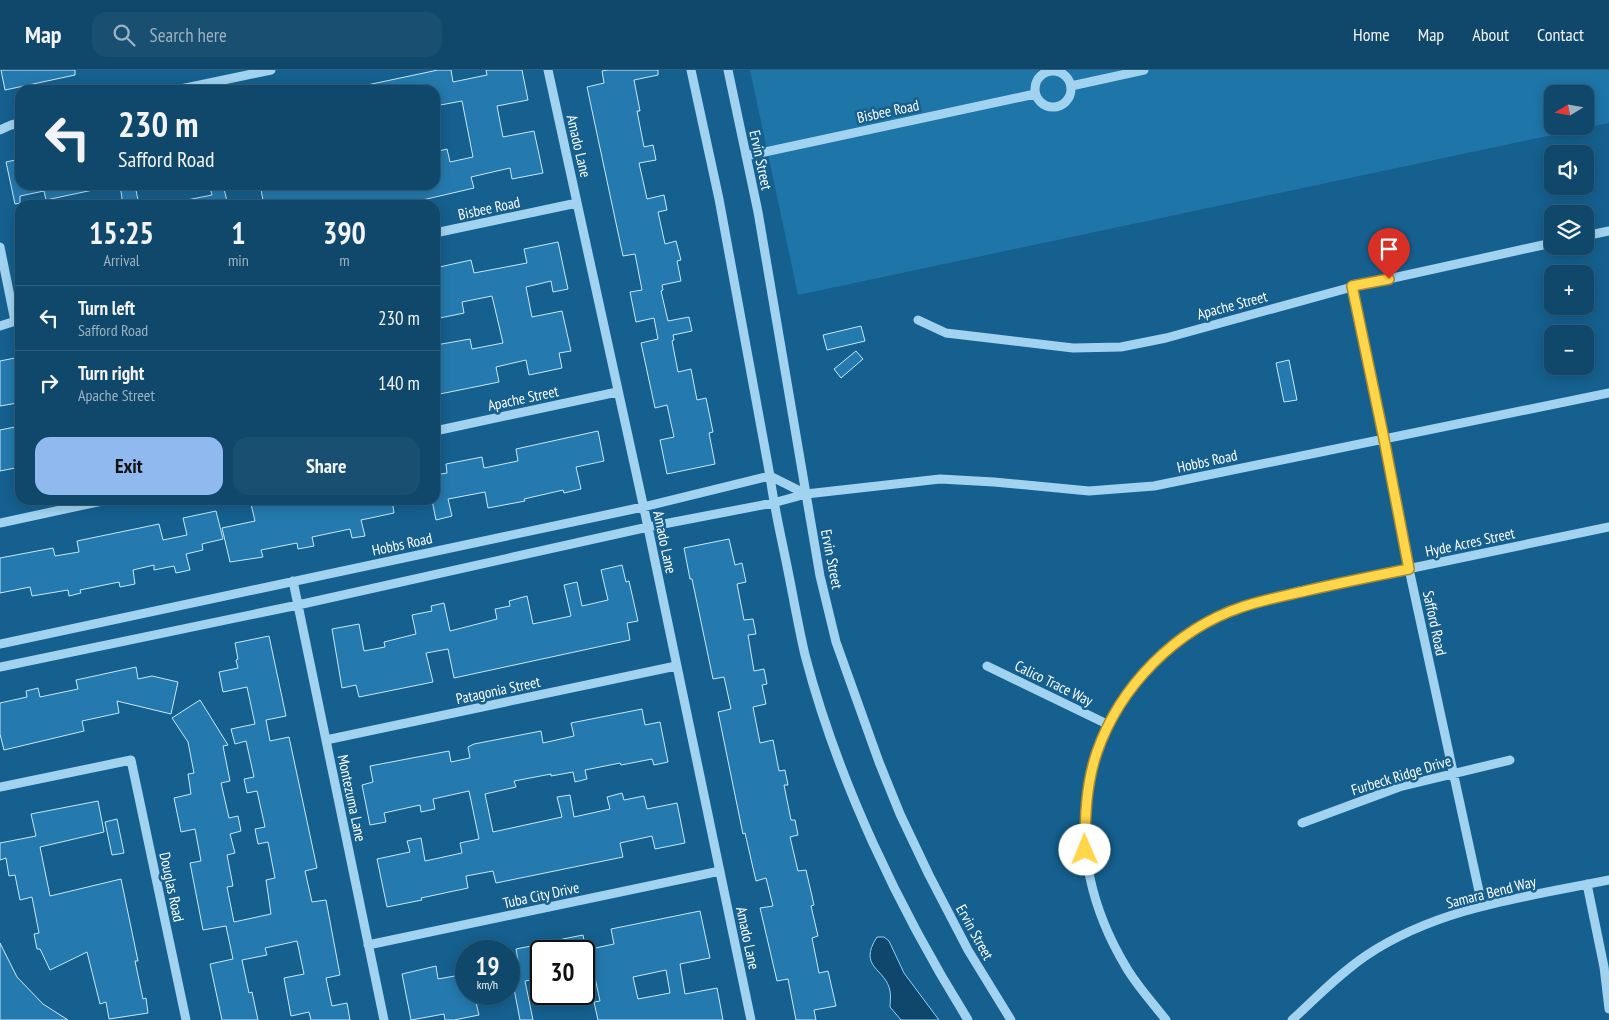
<!DOCTYPE html>
<html lang="en">
<head>
<meta charset="utf-8">
<style>
	:root { --surface:#10486b; --page:#194f71; --text:#f1f3f6; --muted:#9cb2c1; --line:#30607e; --accent:#90b9f0 }
	body { margin:0; font-family:"PT Sans Narrow",sans-serif; background:var(--page); color:var(--text); height:100vh; display:flex; flex-direction:column; font-size:19px; white-space:nowrap }
	* { box-sizing:border-box; margin:0 }
	p { font-size:16px; color:var(--muted) }
	.icon { flex:none; width:28px; height:28px; fill:none; stroke:currentColor; stroke-width:2; stroke-linecap:round; stroke-linejoin:round }
	.map { position:relative; flex:1; overflow:hidden }
	.details { position:absolute; left:15px; top:130px; width:425px; height:305px; display:flex; flex-direction:column; background:var(--surface); border-radius:15px; box-shadow:0 2px 12px #0003,0 0 0 1px var(--line) }
	.details>* { flex:none }
	.hud { position:absolute; left:15px; top:15px; width:425px; height:105px; border-radius:15px; box-shadow:0 2px 12px #0003,0 0 0 1px var(--line); background:#10486b; color:var(--text); overflow:hidden }
	.needle { width:32px; rotate:259deg }
	.fabs { position:absolute; left:1544px; top:15px; display:grid; gap:10px }
	.fabs a { display:grid; place-items:center; width:50px; height:50px; border-radius:10px; background:var(--surface); box-shadow:0 2px 12px #0003,0 0 0 1px var(--line); font-size:25px }
	.speed { position:absolute; left:455px; top:870px; display:flex; gap:10px; font-size:25px; font-weight:700; text-align:center }
	.speed>* { display:grid; place-content:center; width:65px; height:65px; border-radius:50%; background:var(--surface); box-shadow:0 2px 12px #0003,0 0 0 1px var(--line); line-height:1 }
	.speed small { font-size:12px; font-weight:400 }
	.speed .limit { border:2px solid #111; border-radius:8px; background:#fff; color:#111 }
	.pin { position:absolute; display:grid; place-items:center; width:42px; height:42px; color:#fff; margin:-51px -21px; border-radius:50% 50% 50% 0; rotate:-45deg; box-shadow:0 0 5px #0007 }
	.pin .icon { rotate:45deg }
	.me { position:absolute; width:55px; margin:-28px; rotate:359deg; stroke-linejoin:round; filter:drop-shadow(0 0 4px #0008) }
	.turn { display:flex; align-items:center; gap:18px; height:105px; padding:0 20px; font-size:22px }
	.turn .icon { width:65px; height:65px; stroke-width:2.5 }
	.turn b { display:block; font-size:35px; line-height:42px }
	.eta { display:flex; justify-content:space-evenly; align-items:center; height:85px; text-align:center }
	.eta b { font-size:30px; font-weight:800; line-height:35px }
	.button { display:flex; gap:10px; margin-top:auto; padding:10px 20px }
	.button a { flex:1; height:58px; border-radius:15px; background:var(--accent); color:#111; font-size:20px; font-weight:800; line-height:58px; text-align:center }
	.button a+a { background:var(--page); color:var(--text) }
	ul { padding:0; list-style:none }
	li { display:flex; align-items:center; gap:15px; height:65px; padding:0 20px; border-top:1px solid var(--line) }
	li div { flex:1 }
	li b { display:block; font-size:19px }
	li em { font-style:normal }
	header { display:flex; align-items:center; gap:30px; box-sizing:border-box; height:70px; padding:0 25px; background:var(--surface); border-bottom:1px solid var(--line) }
	header strong { font-size:24px }
	nav { display:flex; gap:28px; margin-inline-start:auto; font-size:18px }
	.search { width:350px; height:45px; background:var(--page); display:flex; align-items:center; gap:12px; box-sizing:border-box; padding:0 18px; border-radius:15px; color:var(--muted); font-size:19px }
	.map>svg:first-child { display:block }
	.green { fill:#1e75a8; fill-rule:evenodd }
	.water { fill:#0e466c; stroke:#93d1f3 }
	.building { fill:#247aae; stroke:#c8e8fb; fill-rule:evenodd }
	.lines { fill:none; stroke-linecap:round; stroke-linejoin:round }
	.minor { stroke:#a1d3f0; stroke-width:9 }
	.route-casing { stroke:#a68a30; stroke-width:12 }
	.route { stroke:#ffd54a; stroke-width:9 }
	.labels { text-anchor:middle; dominant-baseline:central; stroke-width:5; stroke-linejoin:round; paint-order:stroke }
	.street-label { font-size:15px; fill:#fff; stroke:#15608f }
</style>
</head>
<body>
<header>
<strong>Map</strong>
<div class="search"><svg class="icon" aria-label="search" viewBox="0 0 24 24"><circle cx="10" cy="10" r="6"/><path d="M15 15l6 6"/></svg>Search here</div>
<nav><a>Home</a><a>Map</a><a>About</a><a>Contact</a></nav>
</header>
<div class="map">
<svg width="1609" height="950" viewBox="0 0 1609 950">
	<rect width="100%" height="100%" fill="#15608f"/>
	<path class="green" d="M750,0H1609V53L798,225ZM1552,24H1585V56H1552Z"/>
	<path class="water" d="M877,867H884L889,871L904,903L939,950H901L890,937C890,932 891,926 890,921C886,898 857,898 877,867Z"/>
	<path class="building" d="M1,0H75V5L5,20Z
		M438,0H451L453,12L487,5L486,0H522L528,30L497,36L503,67L534,61L543,103L512,109L510,98L471,107L474,118L401,135H264L260,115H435V82L447,79L450,92L473,87L462,31L435,36V20H368L367,15Z
		M608,0H658V5L634,10L640,41H637L644,77L653,75L656,90L639,93L647,129L664,125L667,140L658,142L665,174L676,171L681,190L677,191L681,211L662,215L663,220L661,221L668,251L689,247L692,261L673,265L674,270L672,271L678,302L691,299L697,330L706,328L713,362L709,363L715,394L667,404L660,370L674,367L667,335L655,338L641,273L658,269L654,248L636,252L630,222L642,220L635,184L623,186L587,17L604,13L602,1Z
		M20,89V115H92L93,120L46,130L44,121L20,126V133L15,134L6,92Z
		M120,115H135L139,135H123Z
		M223,115L228,135H187V130L212,125L210,118Z
		M558,172L568,219L553,222L551,211L526,217L532,247L562,241L571,281L559,283L562,298L529,305L526,290L496,297L499,312L435,325V287L439,286L436,275L470,269L472,279L503,273L492,226L462,232L464,243L435,249V198L471,190L474,203L527,193L524,179Z
		M861,256L865,271L827,280L823,265Z
		M856,281L863,289L841,308L834,299Z
		M20,287V327L16,328L17,333L0,336V291Z
		M1289,290L1297,330L1284,332L1276,293Z
		M20,356V397L0,401V360Z
		M598,361L604,391L576,397L581,419L564,423L563,420L524,429L525,431L488,438L485,422L448,429L452,446L436,450L432,430H435V405L447,403L446,394L482,387L484,398L518,391L516,379Z
		M272,430H392L394,443L361,450L365,466L352,468L350,459L312,467L314,476L298,479L297,473L261,480L263,487L230,492L222,458L255,451L251,434Z
		M216,441L223,469L202,474L203,480L186,484L190,500L176,503L174,496L154,500V495L133,500L135,514L120,517L119,512L80,520L81,523L69,526L68,520L32,526L30,517L0,523V488L53,478L55,486L79,482L77,471L159,454L163,470L187,465L183,448Z
		M729,469L735,495L742,493L746,512L737,514L744,550L753,549L756,564L748,565L754,601L764,599L767,614L762,615L766,634L753,637L760,673L773,670L779,701L785,700L788,715H784L791,750H795L798,765L790,767L798,801L806,800L814,835L811,836L818,866L812,868L819,903L828,901L836,936L814,940L816,950H796L788,909L777,911L760,838L773,836L766,808L756,811L745,763L743,764L718,642L731,639L724,607L713,609L692,509H690L684,478Z
		M622,495L626,512L629,511L638,551L627,553L630,570L454,608L448,579L426,583L433,612L359,627L356,615L342,618L332,559L359,554L364,581L385,577L384,572L416,564L412,545L432,541L431,536L444,533L450,561L497,549L495,539L510,536L509,531L527,526L533,554L571,546L564,515L577,512L582,536L608,530L601,500Z
		M269,566L286,646L266,650L270,671L289,667L317,798L305,801L312,832L326,830L340,905L326,908L332,936L347,933L350,950H311L309,942L291,946L284,908L304,904L297,871L265,878L267,885L242,890L249,923L252,922L258,950H222L210,894L233,889L226,856L203,860L190,793L201,791L195,759L181,762L174,728L191,724L188,704L194,703L188,672L172,648L200,630L228,675L223,676L230,711L221,713L229,748L238,746L241,761L230,764L235,783L227,785L233,816L227,817L234,852L271,844L266,810L275,808L268,772L258,774L255,759L265,757L257,721L247,723L244,709L254,707L246,671L235,674L231,659L255,654L247,617L223,622L219,602L238,598L236,590L238,589L235,573Z
		M136,597L138,609L152,606L178,612L171,644L117,631L119,643L82,651L84,661L4,680L0,664V633L27,627L26,621L38,618L40,627L78,619L76,610Z
		M642,639L645,655L660,652L668,692L654,695L652,689L621,695L620,693L585,700L587,709L575,712L573,702L551,706V704L514,711L516,717L485,724L493,762L562,747L557,727L570,725L574,747L610,739L607,727L622,723L624,730L644,726L647,739L677,733L685,773L655,779L652,766L620,773L623,787L496,813L493,801L466,806L468,818L421,828L422,830L387,837L377,789L410,782L407,771L421,768L425,791L462,783L460,773L479,769L469,721L433,729L435,739L421,742L420,735L384,743L386,752L370,755L362,715L373,712L370,696L449,681L451,692L470,688L468,677L474,674L541,661L543,673L574,666L571,653Z
		M98,731L104,762L40,777L50,826L121,809L138,891H135L143,929L146,928L148,943L109,949L106,932L100,934L87,882L50,900L40,879H37L34,864L39,863L32,827L20,830L15,805L9,806L6,788L0,790V773L36,766L31,744Z
		M117,749L124,783L112,785L105,752Z
		M700,841L710,888L680,894L685,924L717,918L723,950H598L594,932L600,931L594,903L584,905V881H555L553,871L583,865L586,880L614,874L611,859ZM666,900L670,923L638,929L633,907Z
		M0,873L17,907L43,934L68,950H0Z
		M541,874V908L525,911L533,950H520L511,903L520,902L516,879Z
		M436,896L438,909L466,904V924H474L479,945L454,950H445L444,944L411,950L402,904Z"/>
	<g class="lines">
		<path class="minor" d="M548,0L646,448L751,950
			M691,0L719,129L770,406C774,437 781,466 787,496C793,525 798,555 805,585C838,711 899,839 968,950
			M728,0L758,142L820,506L836,572L879,692L900,744L929,805L968,880L1011,950
			M1035 19a18 18 0 1 1 36 0a18 18 0 1 1-36 0Z
			M1071,16L1144,0
			M176,20L271,0
			M0,60L11,55L20,53
			M746,86L1035,24
			M435,163L577,133
			M1585,166L1609,161
			M0,177L15,251
			M1352,217L1384,369L1409,499L1482,835
			M918,250L946,263L1073,278L1121,277L1166,268L1352,217L1552,173
			M0,256L19,250
			M435,361L617,322
			M0,453L107,430
			M293,511L384,950
			M0,574L643,437L770,406L806,424
			M987,596L1109,655
			M0,597L298,535L648,457L773,433L806,424L940,409L994,412L1089,421L1154,416L1609,323
			M326,670L676,596
			M0,717L131,690L186,950
			M1302,753L1402,716L1510,690
			M1587,814L1604,897L1609,939
			M368,875L720,801
			M1166,950C1153,933 1137,916 1126,897C1093,842 1075,776 1090,712C1092,702 1094,691 1097,682C1122,616 1175,559 1242,537C1291,520 1343,513 1393,502C1465,487 1537,472 1609,457
			M1292,950C1316,928 1340,903 1367,885C1439,837 1526,827 1609,810"/>
	</g>
	<g class="lines">
		<g class="route-casing">
			<path id="route" d="M1085,780C1085,747 1086,714 1097,682C1120,616 1176,559 1242,537C1263,530 1284,526 1305,521C1340,513 1374,506 1409,499L1384,369L1352,216L1389,209"/>
		</g>
		<use href="#route" class="route"/>
	</g>
	<g class="labels">
		<g class="street-label">
			<text transform="translate(888 41) rotate(-12)">Bisbee Road</text>
			<text transform="translate(579 76) rotate(77)">Amado Lane</text>
			<text transform="translate(761 90) rotate(78)">Ervin Street</text>
			<text transform="translate(489 138) rotate(-12)">Bisbee Road</text>
			<text transform="translate(1232 235) rotate(-15)">Apache Street</text>
			<text transform="translate(523 328) rotate(-12)">Apache Street</text>
			<text transform="translate(1207 391) rotate(-12)">Hobbs Road</text>
			<text transform="translate(665 472) rotate(78)">Amado Lane</text>
			<text transform="translate(1470 472) rotate(-12)">Hyde Acres Street</text>
			<text transform="translate(402 474) rotate(-12)">Hobbs Road</text>
			<text transform="translate(832 489) rotate(79)">Ervin Street</text>
			<text transform="translate(1435 553) rotate(78)">Safford Road</text>
			<text transform="translate(1054 613) rotate(26)">Calico Trace Way</text>
			<text transform="translate(498 620) rotate(-12)">Patagonia Street</text>
			<text transform="translate(1401 705) rotate(-17)">Furbeck Ridge Drive</text>
			<text transform="translate(352 728) rotate(78)">Montezuma Lane</text>
			<text transform="translate(172 817) rotate(78)">Douglas Road</text>
			<text transform="translate(1491 822) rotate(-14)">Samara Bend Way</text>
			<text transform="translate(541 825) rotate(-12)">Tuba City Drive</text>
			<text transform="translate(975 862) rotate(61)">Ervin Street</text>
			<text transform="translate(748 868) rotate(78)">Amado Lane</text>
		</g>
	</g>
</svg>
<div class="fabs">
<a><svg class="needle" viewBox="-14 -14 28 28"><path d="M0-13l5 13h-10z" fill="#e53935"/><path d="M0 13l5-13h-10z" fill="#9cb2c1"/></svg></a>
<a><svg class="icon" aria-label="sound" viewBox="0 0 24 24"><path d="M4 9h4l5-4v14l-5-4H4zM17 9q2 3 0 6"/></svg></a>
<a><svg class="icon" aria-label="layers" viewBox="0 0 24 24"><path d="M12 4l9 5-9 5-9-5zM3 14l9 5 9-5"/></svg></a>
<a>+</a>
<a>−</a>
</div>
<div class="speed"><div>19<small>km/h</small></div><div class="limit">30</div></div>
<div class="pin" style="left:1389px;top:209px;background:#d93025"><svg class="icon" aria-label="arrive" viewBox="0 0 24 24"><path d="M6 21V4h12l-3 4 3 4H6"/></svg></div>
<svg class="me" style="left:1085px;top:780px" viewBox="-20 -20 40 40"><circle r="19" fill="#fff"/><path d="M0-13L10 11 0 6-10 11z" fill="#ffd54a"/></svg>
<div class="hud">
<div class="turn"><svg class="icon" aria-label="left" viewBox="0 0 24 24"><path d="M17 20v-9H6M10 6l-5 5 5 5"/></svg><div><b>230 m</b>Safford Road</div></div>
</div>
<section class="details">
<div class="eta">
<div><b>15:25</b><p>Arrival</p></div>
<div><b>1</b><p>min</p></div>
<div><b>390</b><p>m</p></div>
</div>
<ul>
<li><svg class="icon" aria-label="left" viewBox="0 0 24 24"><path d="M17 20v-9H6M10 6l-5 5 5 5"/></svg><div><b>Turn left</b><p>Safford Road</p></div><em>230 m</em></li>
<li><svg class="icon" aria-label="right" viewBox="0 0 24 24"><path d="M7 20v-9h11M14 6l5 5-5 5"/></svg><div><b>Turn right</b><p>Apache Street</p></div><em>140 m</em></li>
</ul>
<div class="button"><a>Exit</a><a>Share</a></div>
</section>
</div>
</body>
</html>
